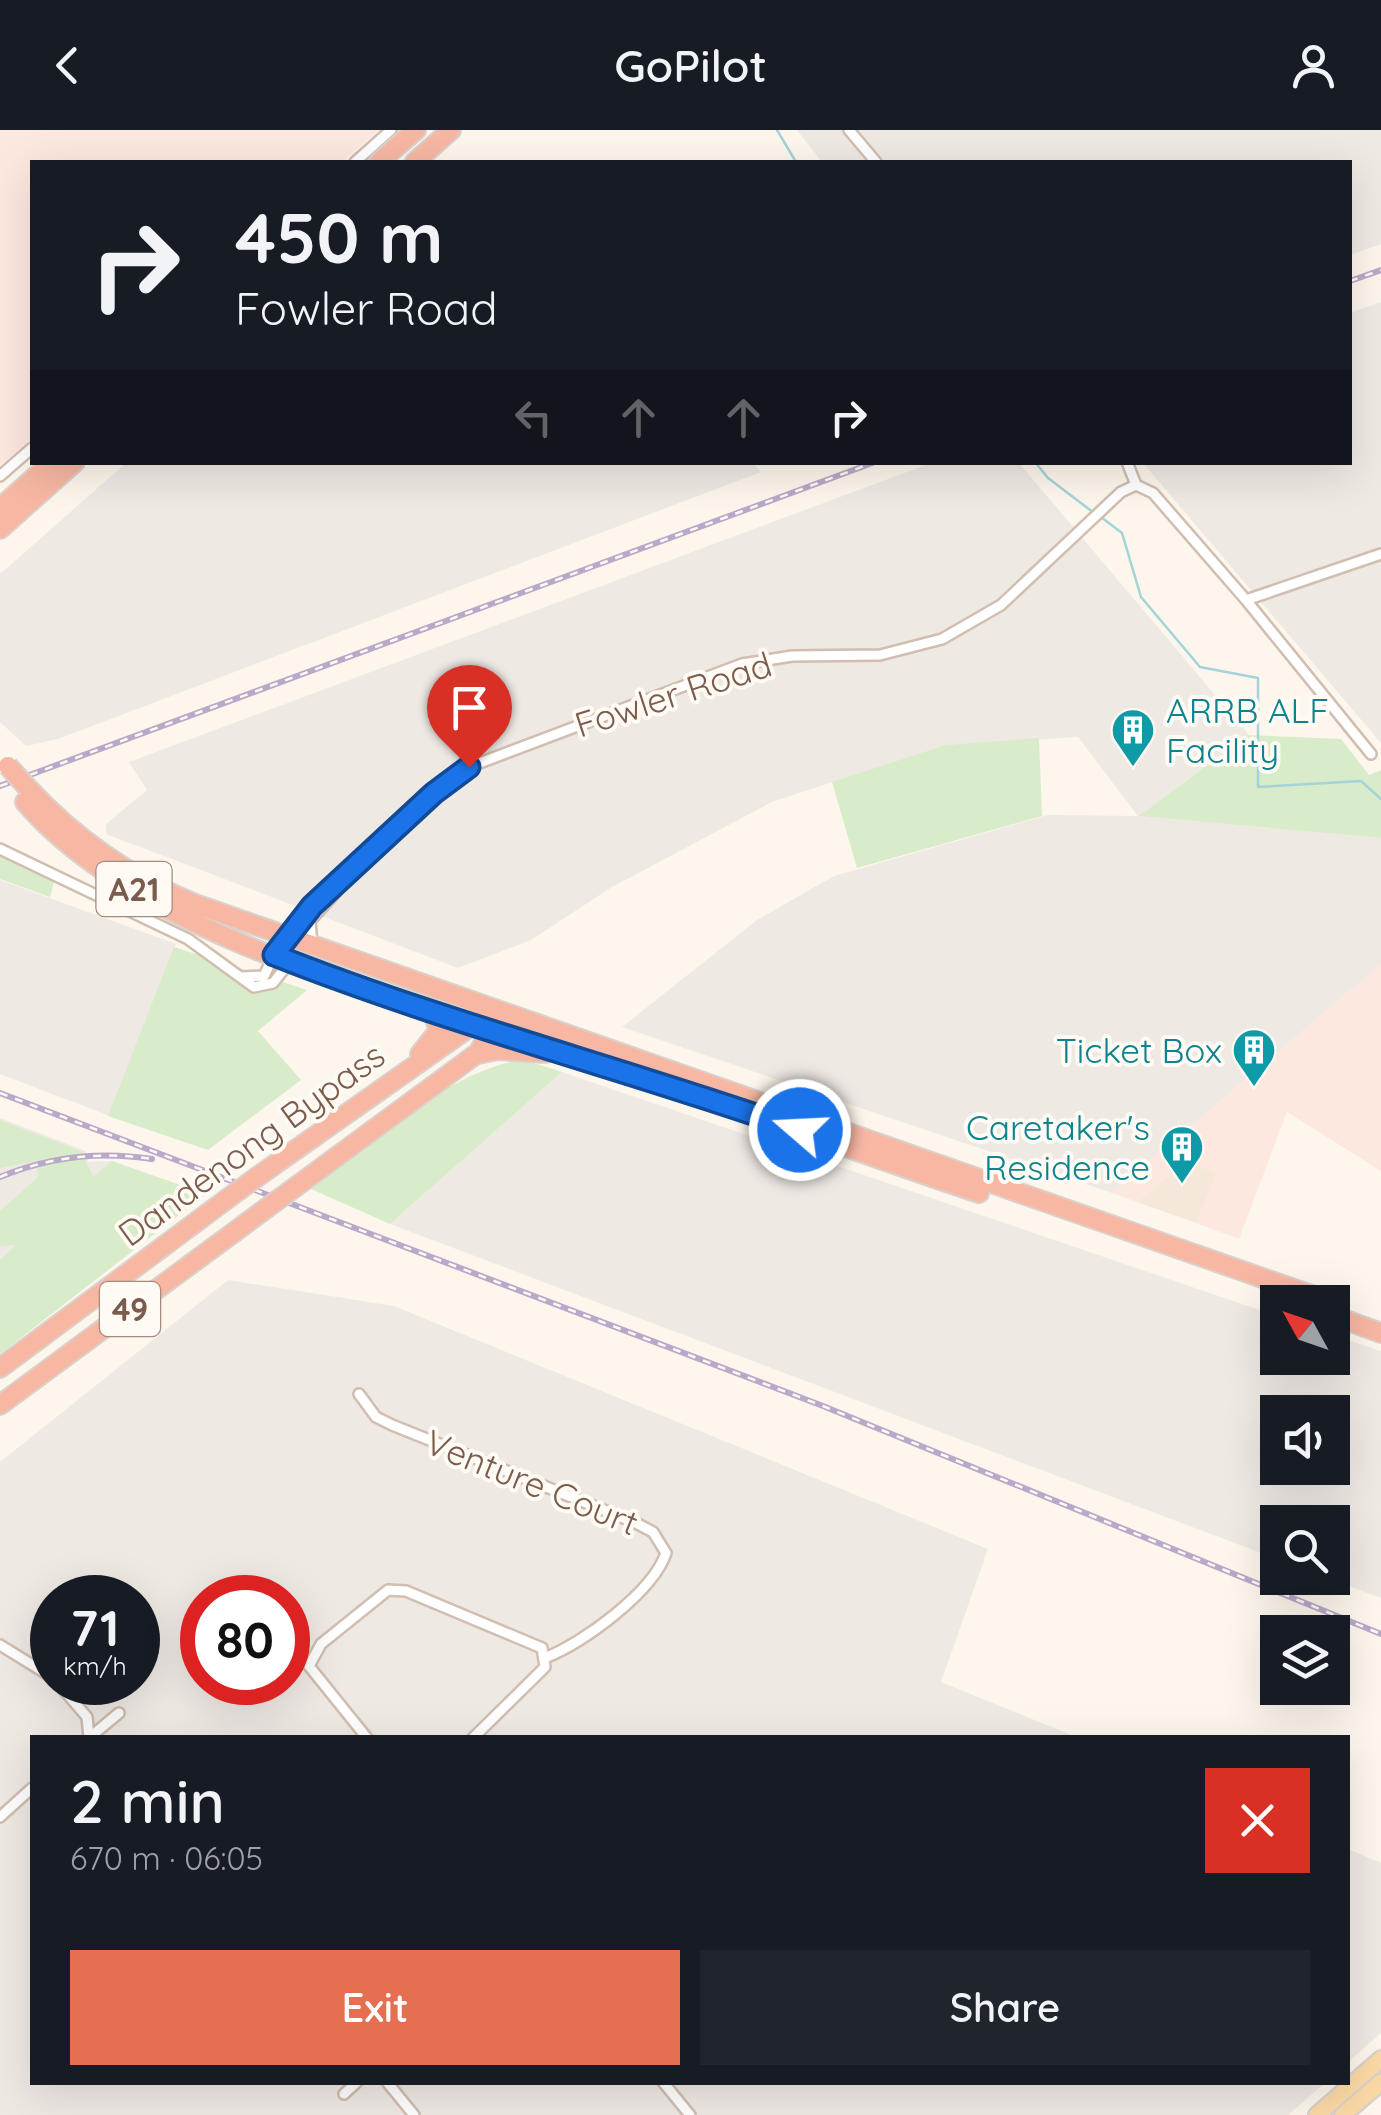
<!DOCTYPE html>
<html lang="en">
<head>
<meta charset="utf-8">
<style>
	:root { --surface:#171b24; --page:#20242c; --text:#f1f3f6; --muted:#9ea1a6; --accent:#e76f51 }
	body { margin:0; font-family:Quicksand,sans-serif; background:var(--page); color:var(--text); height:100vh; display:flex; flex-direction:column; font-size:38px; white-space:nowrap }
	* { box-sizing:border-box; margin:0 }
	p { font-size:32px; color:var(--muted) }
	.icon { flex:none; width:55px; height:55px; fill:none; stroke:currentColor; stroke-width:2; stroke-linecap:round; stroke-linejoin:round }
	.map { position:relative; flex:1; overflow:hidden }
	.side { position:absolute; left:30px; top:1605px; width:1320px; height:350px; display:flex; flex-direction:column; background:var(--surface); border-radius:0px; box-shadow:0 10px 40px #0002 }
	.side>* { flex:none }
	.banner { position:absolute; left:30px; top:30px; width:1322px; height:305px; border-radius:0px; box-shadow:0 10px 40px #0002; background:#171b24; color:var(--text); overflow:hidden }
	.needle { width:65px; rotate:310deg }
	.tools { position:absolute; left:1260px; top:1155px; display:grid; gap:20px }
	.tools a { display:grid; place-items:center; width:90px; height:90px; border-radius:0px; background:var(--surface); box-shadow:0 10px 40px #0002; font-size:50px }
	.speed { position:absolute; left:30px; top:1445px; display:flex; gap:20px; font-size:50px; font-weight:700; text-align:center }
	.speed>* { display:grid; place-content:center; width:130px; height:130px; border-radius:50%; background:var(--surface); box-shadow:0 10px 40px #0002; line-height:1 }
	.speed small { font-size:25px; font-weight:400 }
	.speed .limit { border:15px solid #d22; background:#fff; color:#111 }
	.pin { position:absolute; display:grid; place-items:center; width:85px; height:85px; color:#fff; margin:-102px -42px; border-radius:50% 50% 50% 0; rotate:-45deg; box-shadow:0 0 10px #0007 }
	.pin .icon { rotate:45deg }
	.me { position:absolute; width:110px; margin:-55px; rotate:289deg; stroke-linejoin:round; filter:drop-shadow(0 0 8px #0008) }
	.turn { display:flex; align-items:center; gap:35px; height:210px; padding:0 40px; font-size:45px }
	.turn .icon { width:130px; height:130px; stroke-width:2.5 }
	.turn b { display:block; font-size:70px; line-height:85px }
	.lanes { display:flex; align-items:center; height:95px; padding:0 40px; background:#0003; justify-content:center; gap:50px; direction:ltr }
	.lanes .off { opacity:.35 }
	.round { display:grid; place-items:center; flex:none; width:105px; height:105px; border-radius:0px; background:var(--page) }
	.headline { display:flex; align-items:center; justify-content:space-between; height:170px; padding:0 40px }
	h1 { font-size:60px; font-weight:600; line-height:75px }
	.cta { display:flex; gap:20px; margin-top:auto; padding:20px 40px }
	.cta a { flex:1; height:115px; border-radius:0px; background:var(--accent); color:#fff; font-size:40px; font-weight:600; line-height:115px; text-align:center }
	.cta a+a { background:var(--page); color:var(--text) }
	header { display:flex; justify-content:space-between; align-items:center; height:130px; padding:0 40px; background:var(--surface); font-size:45px; font-weight:600 }
	.map>svg:first-child { display:block }
	.residential { fill:#f5e8da }
	.commercial { fill:#fde8e0 }
	.industrial { fill:#efe9e4; fill-rule:evenodd }
	.green { fill:#d8ecc9 }
	.lines { fill:none; stroke-linecap:round; stroke-linejoin:round }
	.stream { stroke:#a5d3da; stroke-width:2.5 }
	.street-casing { stroke:#d1beb0; stroke-width:14 }
	.primary-casing { stroke:#dad1cd; stroke-width:20 }
	.highway-casing { stroke:#dad1cd; stroke-width:22 }
	.street { stroke:#fff; stroke-width:9 }
	.primary { stroke:#fbd9a5; stroke-width:15 }
	.highway { stroke:#f7b7a3; stroke-width:18 }
	.rail-casing { stroke:#b9a8c9; stroke-width:6 }
	.rail { stroke:#fffaf3; stroke-width:2.5; stroke-dasharray:8; stroke-linecap:butt }
	.highway-bridge-casing { stroke:#dad1cd; stroke-width:22; stroke-linecap:butt }
	.highway-bridge { stroke:#f7b7a3; stroke-width:18 }
	.route-casing { stroke:#114b97; stroke-width:25 }
	.route { stroke:#1a73e8; stroke-width:18 }
	.labels { text-anchor:middle; dominant-baseline:central; stroke-width:8; stroke-linejoin:round; paint-order:stroke }
	.shield { fill:#fffaf3; stroke:#a28b7f; stroke-width:2.5 }
	.shield-label { font-size:32px; font-weight:bold; fill:#7a5c4d }
	.street-label { font-size:35px; fill:#7a5c4d; stroke:#fffaf3 }
	.culture-label { font-size:35px; fill:#0d838f; stroke:#fffaf3; text-anchor:end }
</style>
</head>
<body>
<header><svg class="icon" aria-label="back" viewBox="0 0 24 24"><path d="M15 5l-7 7 7 7"/></svg>GoPilot<svg class="icon" aria-label="person" viewBox="0 0 24 24"><circle cx="12" cy="8" r="4"/><path d="M4 21q1-7 8-7t8 7"/></svg></header>
<div class="map">
<svg width="1381" height="1985" viewBox="0 0 1381 1985">
	<rect width="100%" height="100%" fill="#fdf6ec"/>
	<path class="residential" d="M1187,1031L1217,1043L1196,1093L1137,1072Z"/>
	<path class="commercial" d="M0,0H379L342,32H32V308L0,336Z
		M1381,834V1041L1287,982L1239,1109L1196,1093L1216,1044L1188,1031L1137,1072L1112,1063Z"/>
	<path class="industrial" d="M797,0H1381V114L1350,125V32H822Z
		M1381,172V613L1143,333L1350,332V183Z
		M753,333L761,342L58,609L26,616L0,592V444L126,333Z
		M931,333H1019L1249,605L1141,686L1381,708V834L1112,1063L622,897L757,790L834,746L1048,685L1138,686L1078,607L945,615L772,672L612,757L531,810L458,838L106,704V694L147,660L129,632Z
		M0,750L176,814L110,986L0,944Z
		M562,942L1277,1186L1278,1228H1332L1333,1205L1381,1221V1468L1327,1448H1332V1392H1278L1277,1429L390,1094ZM1278,1282H1332V1338H1278Z
		M0,988L86,1021L88,1032L112,1031L0,1130Z
		M228,1150L394,1176L988,1419L941,1552L1076,1607L32,1608V1952L1325,1953L1288,1985H0V1332ZM52,1468H138V1552H52ZM202,1468H288V1552H202Z
		M1348,1719L1381,1733V1903L1348,1932Z"/>
	<path class="green" d="M1249,605L1341,609L1369,645L1381,640V708L1139,686Z
		M1039,608L1042,686L857,738L832,652L945,615Z
		M5,726L54,752L50,767L0,749V727Z
		M174,817L307,860L258,901L301,950L208,1020L108,986Z
		M524,930L562,942L390,1094L311,1059C371,1015 451,938 524,930Z
		M0,990L82,1022L93,1047L112,1031L206,1064L0,1224V1130L16,1115L0,1116V1081L38,1047L37,1031L0,1038Z"/>
	<g class="lines">
		<path class="stream" d="M777,0L796,32
			M1035,332L1048,348L1094,383
			M1101,387L1122,403L1141,467L1200,537L1258,548V657L1361,651L1381,669"/>
		<g class="street-casing">
			<path id="street" d="M849,0L876,32
				M355,32L391,0
				M1127,332L1136,355L1153,363L1246,470L1371,624
				M0,346L32,318
				M1246,470L1381,424
				M0,719L188,809L254,857L273,853L289,833
				M286,806C313,767 427,661 469,637L742,534L792,526L880,525L942,509L1001,475L1121,362L1136,355
				M312,815L310,791L336,762
				M241,847L264,846L273,827
				M359,1264L376,1287L392,1295L636,1393L653,1402L666,1423C653,1462 584,1512 547,1527
				M0,1515L52,1547
				M57,1552L87,1587L89,1607
				M89,1608L119,1583
				M367,1608L309,1536L321,1514L388,1460L406,1461L542,1518L545,1537L473,1608
				M0,1687L32,1658
				M387,1952L414,1985
				M663,1952L690,1985
				M344,1964L357,1952"/>
		</g>
		<g class="primary-casing">
			<path id="primary" d="M1317,1985L1381,1929
				M1343,1985L1381,1952"/>
		</g>
		<g class="highway-casing">
			<path id="highway" d="M379,32L416,0
				M415,32L451,0
				M0,378L52,332
				M0,399L75,332
				M27,657C75,709 129,747 195,774L1331,1172
				M25,672C144,811 414,873 585,927C717,969 847,1019 979,1063
				M420,924L439,900L432,881
				M478,924L497,920L546,923
				M257,1047L481,889
				M290,1061L479,922L495,892
				M1332,1185L1381,1203
				M0,1238L227,1069
				M0,1275L260,1083"/>
		</g>
		<use href="#street" class="street"/>
		<use href="#primary" class="primary"/>
		<use href="#highway" class="highway"/>
		<g class="rail-casing">
			<path id="rail" d="M1350,151L1381,140
				M0,656L875,332
				M0,963L823,1276L1381,1504
				M0,1047C48,1027 101,1021 152,1029"/>
		</g>
		<use href="#rail" class="rail"/>
		<g class="highway-bridge-casing">
			<path id="highway-bridge" d="M8,636L27,657
				M227,1069L257,1047
				M260,1083L290,1061"/>
		</g>
		<use href="#highway-bridge" class="highway-bridge"/>
	</g>
	<g class="lines">
		<g class="route-casing">
			<path id="route" d="M469,637L434,663L312,776L274,825C446,893 626,939 800,1000"/>
		</g>
		<use href="#route" class="route"/>
	</g>
	<defs>
		<g id="building-pin" transform="scale(2.25)"><path d="M0 17L-7.5 6A9.5 9.5 0 1 1 7.5 6Z" fill="#0f9aa8" stroke="#fffaf3"/><path d="M-4-6H4V6H1V3H-1V6H-4ZM-2.5-4.3h1.7v1.8h-1.7ZM.8-4.3h1.7v1.8H.8ZM-2.5-1h1.7V.8h-1.7ZM.8-1h1.7V.8H.8Z" fill="#fff"/></g>
	</defs>
	<g fill-rule="evenodd">
		<use href="#building-pin" x="1133" y="600"/>
		<use href="#building-pin" x="1254" y="920"/>
		<use href="#building-pin" x="1182" y="1017"/>
	</g>
	<g class="labels">
		<g class="shield">
			<rect x="96.5" y="732" width="75" height="54" rx="8"/>
			<rect x="100" y="1152" width="60" height="54" rx="8"/>
		</g>
		<g class="shield-label">
			<text x="134" y="759">A21</text>
			<text x="130" y="1179">49</text>
		</g>
		<g class="street-label">
			<text transform="translate(673 564) rotate(-18)">Fowler Road</text>
			<text transform="translate(251 1014) rotate(-36)">Dandenong Bypass</text>
			<text transform="translate(532 1352) rotate(22)">Venture Court</text>
		</g>
		<g class="culture-label">
			<text x="1166" y="580" text-anchor="start">ARRB ALF<tspan x="1166" dy="40">Facility</tspan></text>
			<text x="1222" y="920">Ticket Box</text>
			<text x="1150" y="997">Caretaker's<tspan x="1150" dy="40">Residence</tspan></text>
		</g>
	</g>
</svg>
<div class="tools">
<a><svg class="needle" viewBox="-14 -14 28 28"><path d="M0-13l5 13h-10z" fill="#e53935"/><path d="M0 13l5-13h-10z" fill="#9ea1a6"/></svg></a>
<a><svg class="icon" aria-label="sound" viewBox="0 0 24 24"><path d="M4 9h4l5-4v14l-5-4H4zM17 9q2 3 0 6"/></svg></a>
<a><svg class="icon" aria-label="search" viewBox="0 0 24 24"><circle cx="10" cy="10" r="6"/><path d="M15 15l6 6"/></svg></a>
<a><svg class="icon" aria-label="layers" viewBox="0 0 24 24"><path d="M12 4l9 5-9 5-9-5zM3 14l9 5 9-5"/></svg></a>
</div>
<div class="speed"><div>71<small>km/h</small></div><div class="limit">80</div></div>
<div class="pin" style="left:469px;top:637px;background:#d93025"><svg class="icon" aria-label="arrive" viewBox="0 0 24 24"><path d="M6 21V4h12l-3 4 3 4H6"/></svg></div>
<svg class="me" style="left:800px;top:1000px" viewBox="-20 -20 40 40"><circle r="17" fill="#1a73e8" stroke="#fff" stroke-width="3"/><path d="M0-11L8 9 0 5-8 9z" fill="#fff"/></svg>
<div class="banner">
<div class="turn"><svg class="icon" aria-label="right" viewBox="0 0 24 24"><path d="M7 20v-9h11M14 6l5 5-5 5"/></svg><div><b>450 m</b>Fowler Road</div></div>
<div class="lanes"><svg class="icon off" aria-label="left" viewBox="0 0 24 24"><path d="M17 20v-9H6M10 6l-5 5 5 5"/></svg><svg class="icon off" aria-label="ahead" viewBox="0 0 24 24"><path d="M12 20V5M6 11l6-6 6 6"/></svg><svg class="icon off" aria-label="ahead" viewBox="0 0 24 24"><path d="M12 20V5M6 11l6-6 6 6"/></svg><svg class="icon" aria-label="right" viewBox="0 0 24 24"><path d="M7 20v-9h11M14 6l5 5-5 5"/></svg></div>
</div>
<section class="side">
<div class="headline"><div><h1>2 min</h1><p>670 m · 06:05</p></div><a class="round" style="background:#d93025;color:#fff"><svg class="icon" aria-label="close" viewBox="0 0 24 24"><path d="M6 6l12 12M18 6L6 18"/></svg></a></div>
<div class="cta"><a>Exit</a><a>Share</a></div>
</section>
</div>
</body>
</html>
